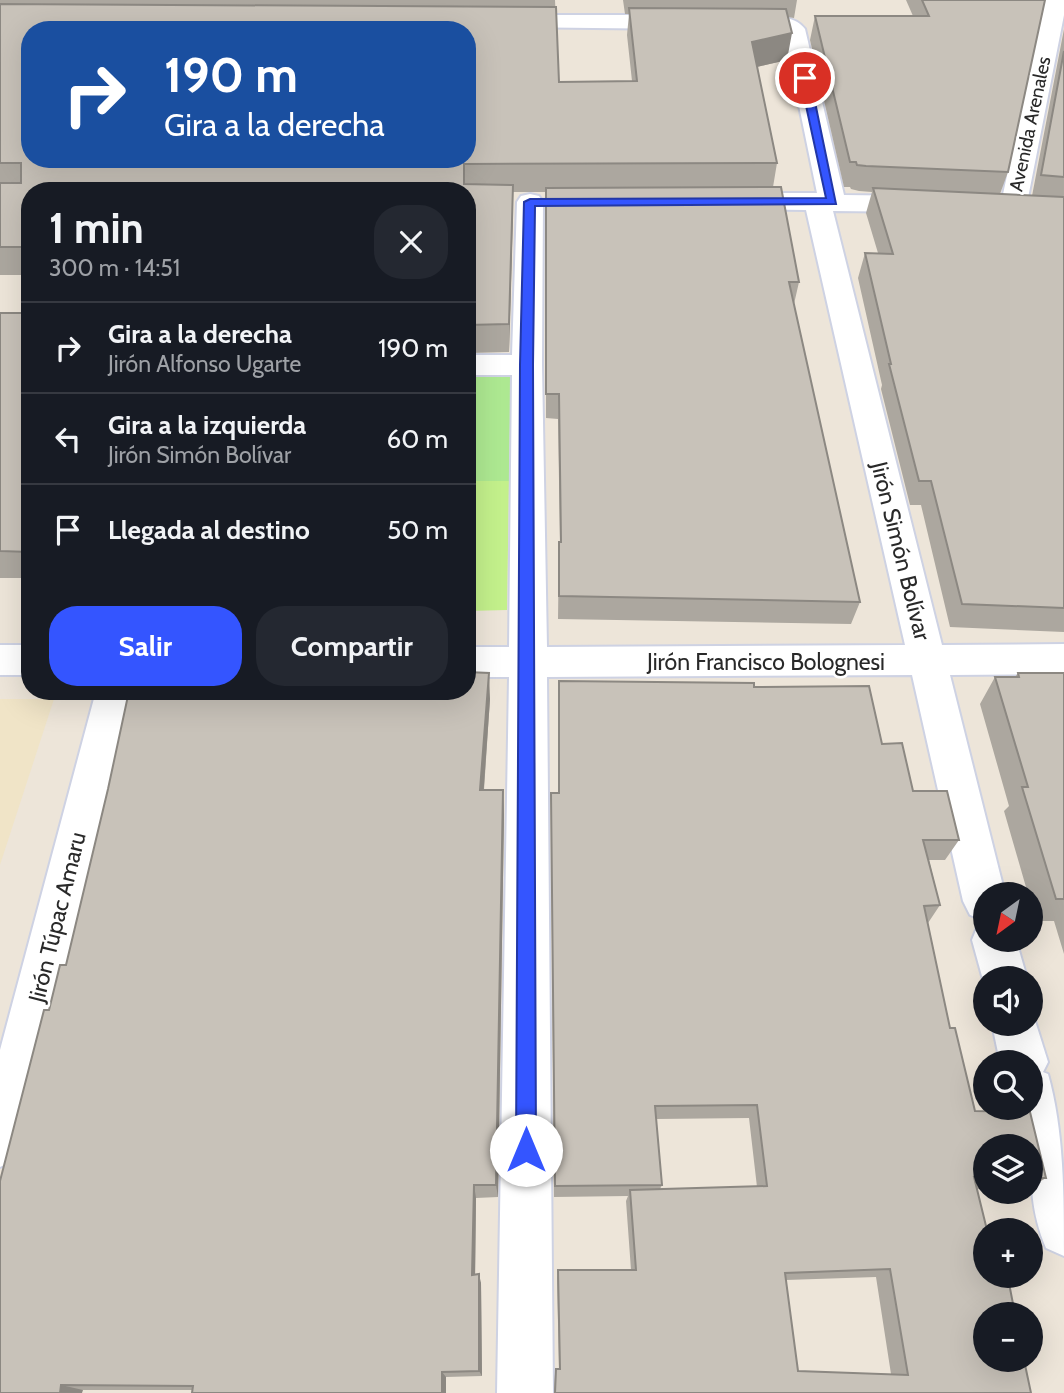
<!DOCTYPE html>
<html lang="es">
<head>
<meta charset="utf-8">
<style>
	:root { --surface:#171b24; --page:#242831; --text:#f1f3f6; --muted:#9ea1a6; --line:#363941; --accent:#3455ff }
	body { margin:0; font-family:Cabin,sans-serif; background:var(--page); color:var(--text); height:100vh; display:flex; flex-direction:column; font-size:26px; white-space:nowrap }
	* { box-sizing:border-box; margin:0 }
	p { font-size:23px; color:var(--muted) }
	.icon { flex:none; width:38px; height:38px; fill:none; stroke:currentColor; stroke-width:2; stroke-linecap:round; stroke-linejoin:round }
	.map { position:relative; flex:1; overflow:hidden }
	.sheet { position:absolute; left:21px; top:182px; width:455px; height:518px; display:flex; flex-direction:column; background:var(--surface); border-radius:28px; box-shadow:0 7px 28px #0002 }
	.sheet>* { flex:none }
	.banner { position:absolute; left:21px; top:21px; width:455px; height:147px; border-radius:28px; box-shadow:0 7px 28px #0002; background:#1a4fa0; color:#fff; overflow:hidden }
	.needle { width:46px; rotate:213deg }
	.tools { position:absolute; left:973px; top:882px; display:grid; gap:14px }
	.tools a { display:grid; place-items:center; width:70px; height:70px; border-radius:50%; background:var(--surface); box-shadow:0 7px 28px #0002; font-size:35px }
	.pin { position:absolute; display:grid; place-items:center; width:60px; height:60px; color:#fff; margin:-30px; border:4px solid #fff; border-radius:50%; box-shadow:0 2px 7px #0007 }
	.me { position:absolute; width:77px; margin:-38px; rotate:0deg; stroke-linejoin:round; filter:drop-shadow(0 0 5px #0008) }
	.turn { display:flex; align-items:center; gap:24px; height:147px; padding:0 28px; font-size:32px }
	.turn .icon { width:91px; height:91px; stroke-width:2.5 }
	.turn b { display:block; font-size:49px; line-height:60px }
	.round { display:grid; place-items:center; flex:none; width:74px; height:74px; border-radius:28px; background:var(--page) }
	.head { display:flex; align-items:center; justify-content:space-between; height:119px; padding:0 28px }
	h1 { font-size:42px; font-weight:700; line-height:52px }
	.primary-button { display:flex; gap:14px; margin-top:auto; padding:14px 28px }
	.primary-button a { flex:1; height:80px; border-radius:28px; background:var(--accent); color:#fff; font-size:28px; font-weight:700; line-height:80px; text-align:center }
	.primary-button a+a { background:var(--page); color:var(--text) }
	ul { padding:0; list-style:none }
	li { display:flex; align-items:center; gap:21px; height:91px; padding:0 28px; border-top:2px solid var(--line) }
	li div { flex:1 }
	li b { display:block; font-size:26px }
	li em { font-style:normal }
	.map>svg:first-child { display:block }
	.education { fill:#f0e4c7 }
	.green { fill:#ade891 }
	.pitch { fill:#c3f08b }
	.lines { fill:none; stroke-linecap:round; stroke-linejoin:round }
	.minor-casing { stroke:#ced2e3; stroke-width:4 }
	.minor { fill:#fff; fill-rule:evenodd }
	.wall { fill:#aca79f; fill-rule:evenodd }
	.shaded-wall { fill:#8c8882 }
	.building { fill:#c8c2b9; stroke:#8c8882; stroke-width:2; fill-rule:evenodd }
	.route { fill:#3455ff; stroke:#2237a6; stroke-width:2 }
	.labels { text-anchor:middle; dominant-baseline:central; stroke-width:5; stroke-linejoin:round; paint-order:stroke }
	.far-street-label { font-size:19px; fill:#292929; stroke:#fff }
	.street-label { font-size:23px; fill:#292929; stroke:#fff }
</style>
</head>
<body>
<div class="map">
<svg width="1064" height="1393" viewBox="0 0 1064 1393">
	<rect width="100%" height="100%" fill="#ede5d9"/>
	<path class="education" d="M0,699H54L0,865Z"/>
	<path class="green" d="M467,364H511L509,481H467Z"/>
	<path class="pitch" d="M467,481H509L507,610L467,611Z"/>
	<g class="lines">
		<g class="minor-casing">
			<path id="minor" d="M1045,0H1064V15L1026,208L1022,214L1013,216L1004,214L1000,208Z
				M505,15H679L687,17L690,22L687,27L679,29L497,27L494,22L497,17Z
				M739,15C758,16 793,12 805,29L844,195L922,196L931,198L935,204L931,210L922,212L833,211L942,645L1064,644V674L950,675L1005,894H985V921L970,915L963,901L912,675L547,677L553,1393H497L509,677H467V647H509L512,375H467V355H512L517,202L521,196L530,194L539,196L543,202L542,365L547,647L905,645L806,210L730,209L721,207L717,201L721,195L730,193H817L784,33L731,27L728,22L731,17Z
				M267,159H293L284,191H258Z
				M0,645H30V675H0Z
				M96,691H134L25,1142L17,1159L0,1167V1050Z
				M985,922V940H1016L1027,978H985V987L972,940L978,925Z
				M1031,1008L1048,1062L1043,1072L1048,1074C1064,1131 1064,1195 1064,1256L1046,1248C1031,1212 1031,1185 1031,1146H1019L1011,1108H1031V1062H1000L992,1024H1031Z"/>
		</g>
		<use href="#minor" class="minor"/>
	</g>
	<path class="wall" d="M0,0H555L559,82L632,81L627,35L629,14H625L623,0H797L794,18L788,17L787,60L757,67L777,163L773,187L799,282L794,304L860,602L851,624L558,619L559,542H560L558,419L546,418V192H513L509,352L467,353V191H30V275H0ZM30,30L467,159L263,165L265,159Z
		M906,0H1045L1008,172L1000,194L1032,196L1064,29V632L950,627L921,505H910L881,389L882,385L858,278L865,253H878L866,213L872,192L859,191L851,189L850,187H844L810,40L815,16H913Z
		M0,313H30V578H0Z
		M1018,673H1064V954L1054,921H1036L1031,903V894H1028L1004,811L1009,806L980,704L995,677H1015Z
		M559,681L754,683V687L869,686L882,744L902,743L913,791H947L959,840L945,860H929L940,905L928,923L950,1028H955L975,1111L1030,1112L1046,1178L1031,1187V1146H985V1189H977L987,1230H985V1276H998L999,1278H1008L1015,1314H985V1360H1024L1031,1393H554L555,1374L556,1369H559L557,1278L558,1270H631L626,1201L628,1196L554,1197L551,814V793H558ZM749,1118L757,1187L660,1189L662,1185L656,1119ZM876,1277L891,1374L798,1371L786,1280Z
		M490,699L484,790H503L504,814L498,1197L476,1198L475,1275L481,1283L482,1376L446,1377V1393H192L193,1390H83L0,1393L49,1010L66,965Z"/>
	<path class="shaded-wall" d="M792,33L787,60L748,69L752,42Z
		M251,159H265L256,191L250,165Z
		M513,185V213L509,352V324Z
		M489,673L490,699L482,814L480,790Z
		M503,790L504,814L498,1197L496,1185Z
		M474,1185L476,1198L475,1284L472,1275Z
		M479,1274L481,1283L482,1376L479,1371Z
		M442,1372L446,1377V1393H442Z
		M61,1385L83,1390L82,1393H60Z"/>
	<path class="building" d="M922,0H1045L1008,172L866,166L857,165L856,162H850L815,16H929Z
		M0,4L556,7L559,82L637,81L629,8L786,9L792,33L752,42L777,163L464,164V184L513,185L509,324L467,325V191H30V247H0V183H21V163H0ZM30,30H467V159H282L280,165H250L251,159H30Z
		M1064,51V177L1041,175Z
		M781,187L799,282H789L860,602L559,596V542H561L559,394H546V188Z
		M873,188L1064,197V608L962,604L931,481H919L889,364H891L865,253L893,254Z
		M0,313H30V552L0,551Z
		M467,672L489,673L480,790H503L496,1185H474L472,1275L479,1274V1371L442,1372V1393H192L193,1386L61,1385L60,1393H0V1181L44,1010H49L60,965H66L108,789L129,691H467Z
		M1018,673H1064V899H1056L1022,787H1028L995,677H1019Z
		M559,681L754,683V687L869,686L882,744L902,743L913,791H947L959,840H923L940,905L924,906L950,1028H955L975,1111L1030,1112L1046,1178H1031V1146H985V1177H974L987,1230H985V1276H998L999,1278H1008L1015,1314H985V1360H1024L1031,1393H555L556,1369H560L558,1270H636L630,1190L767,1186L757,1105L655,1106L662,1185L555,1186L551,793H559ZM890,1269L908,1375L798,1371L785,1273Z"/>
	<path class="route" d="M805,75L810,78L836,204L535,206L533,365L536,1150L533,1157L526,1160L519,1157L516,1150L520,365L524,202L530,199L826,198L800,78Z"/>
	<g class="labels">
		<g class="far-street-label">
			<text transform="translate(1030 124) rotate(-78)">Avenida Arenales</text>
		</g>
		<g class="street-label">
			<text transform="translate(901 551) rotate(76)">Jirón Simón Bolívar</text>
			<text x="766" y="662">Jirón Francisco Bolognesi</text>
			<text transform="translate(57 917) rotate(-76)">Jirón Túpac Amaru</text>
		</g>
	</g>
</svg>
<div class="tools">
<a><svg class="needle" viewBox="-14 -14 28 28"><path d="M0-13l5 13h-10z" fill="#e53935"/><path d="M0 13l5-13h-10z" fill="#9ea1a6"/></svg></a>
<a><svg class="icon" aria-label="sound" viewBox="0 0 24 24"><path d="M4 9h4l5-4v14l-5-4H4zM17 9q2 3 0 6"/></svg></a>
<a><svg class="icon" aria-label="search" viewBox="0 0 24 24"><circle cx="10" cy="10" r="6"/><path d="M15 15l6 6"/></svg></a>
<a><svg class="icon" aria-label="layers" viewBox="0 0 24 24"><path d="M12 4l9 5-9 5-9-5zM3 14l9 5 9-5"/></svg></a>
<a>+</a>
<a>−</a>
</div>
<div class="pin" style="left:805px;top:78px;background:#d93025"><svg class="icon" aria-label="arrive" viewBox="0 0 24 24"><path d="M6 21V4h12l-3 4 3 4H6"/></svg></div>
<svg class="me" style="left:526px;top:1150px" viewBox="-20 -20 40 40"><circle r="19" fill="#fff"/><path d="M0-13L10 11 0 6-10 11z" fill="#3455ff"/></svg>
<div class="banner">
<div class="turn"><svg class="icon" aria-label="right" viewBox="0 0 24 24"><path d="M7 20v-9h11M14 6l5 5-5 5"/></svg><div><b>190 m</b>Gira a la derecha</div></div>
</div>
<section class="sheet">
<div class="head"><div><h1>1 min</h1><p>300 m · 14:51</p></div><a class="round"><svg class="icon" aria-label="close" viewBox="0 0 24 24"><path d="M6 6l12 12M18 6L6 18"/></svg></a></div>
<ul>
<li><svg class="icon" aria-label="right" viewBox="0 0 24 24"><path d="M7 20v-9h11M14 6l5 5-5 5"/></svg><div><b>Gira a la derecha</b><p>Jirón Alfonso Ugarte</p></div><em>190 m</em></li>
<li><svg class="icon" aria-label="left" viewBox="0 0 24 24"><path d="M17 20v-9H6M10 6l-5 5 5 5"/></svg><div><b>Gira a la izquierda</b><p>Jirón Simón Bolívar</p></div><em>60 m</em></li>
<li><svg class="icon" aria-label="arrive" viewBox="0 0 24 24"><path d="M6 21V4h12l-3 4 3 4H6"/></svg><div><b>Llegada al destino</b></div><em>50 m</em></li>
</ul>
<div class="primary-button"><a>Salir</a><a>Compartir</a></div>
</section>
</div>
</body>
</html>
